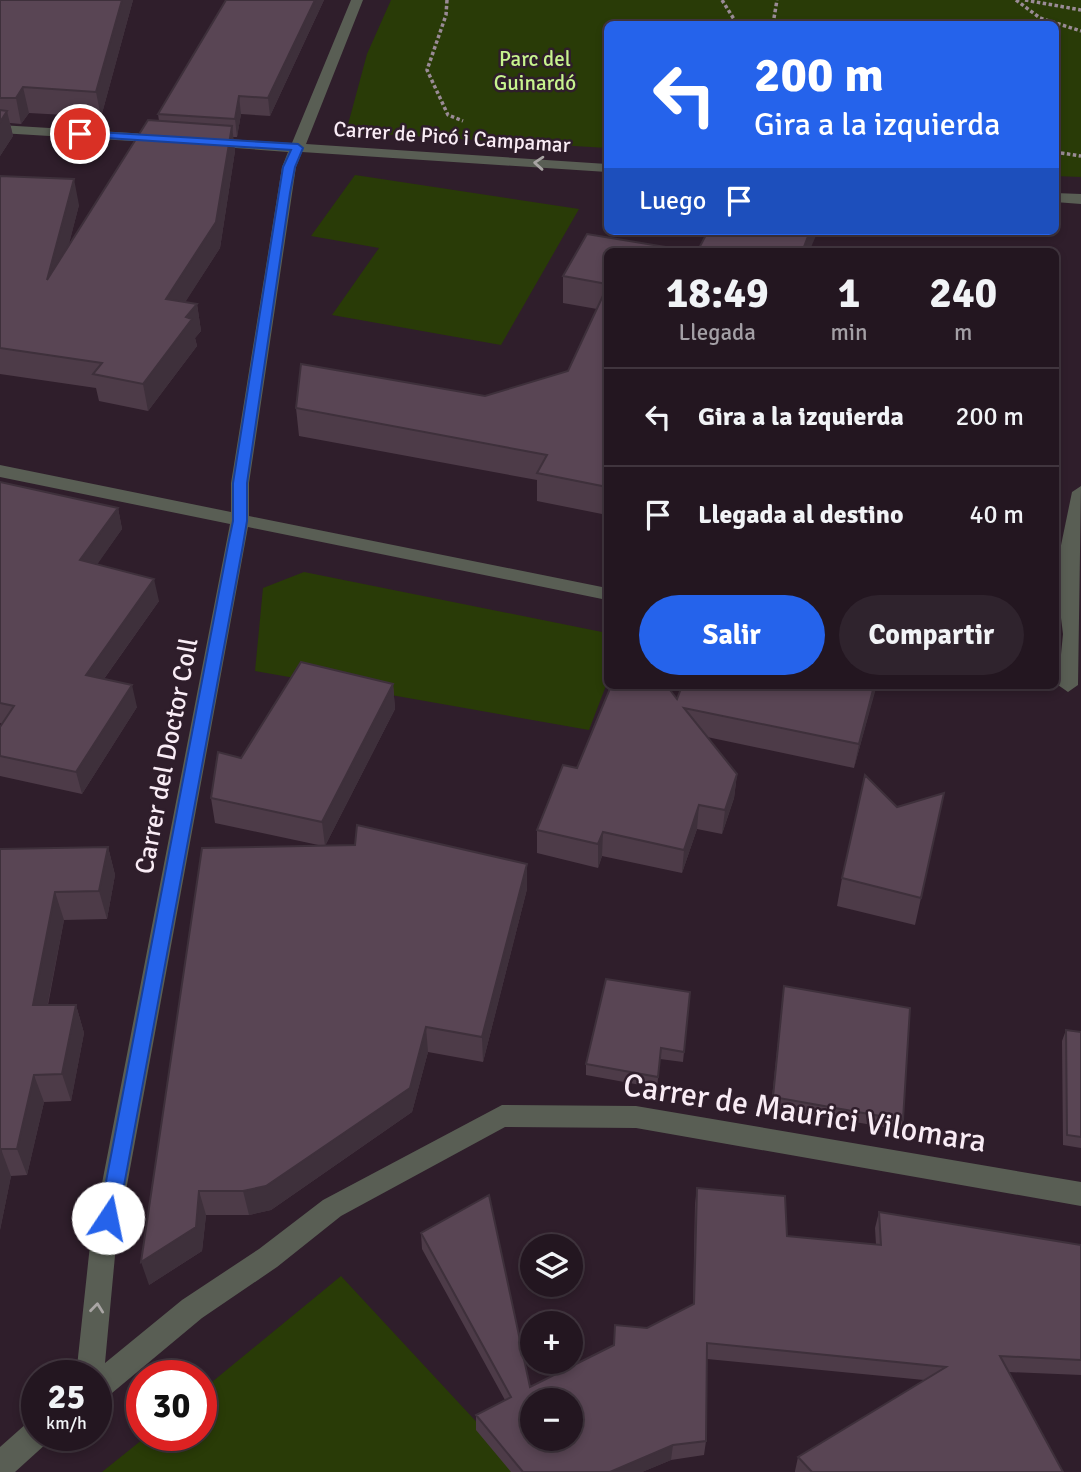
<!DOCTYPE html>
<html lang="es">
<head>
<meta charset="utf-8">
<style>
	:root { --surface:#231620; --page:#2f232d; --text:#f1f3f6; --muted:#a39fa5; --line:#40353e; --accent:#2563eb }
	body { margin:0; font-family:Signika,sans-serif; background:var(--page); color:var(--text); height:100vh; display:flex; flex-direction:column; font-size:26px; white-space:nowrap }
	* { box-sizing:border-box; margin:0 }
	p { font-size:23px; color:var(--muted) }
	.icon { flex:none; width:38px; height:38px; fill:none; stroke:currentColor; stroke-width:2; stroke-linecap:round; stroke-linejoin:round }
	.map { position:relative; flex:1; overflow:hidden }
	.panel { position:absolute; left:604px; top:248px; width:455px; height:441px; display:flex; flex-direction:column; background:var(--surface); border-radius:10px; box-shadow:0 4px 10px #0003,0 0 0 2px var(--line) }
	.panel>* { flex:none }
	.guide { position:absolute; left:604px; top:21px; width:455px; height:214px; border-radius:10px; box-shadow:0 4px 10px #0003,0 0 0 2px var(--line); background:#2563eb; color:#fff; overflow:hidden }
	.controls { position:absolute; left:520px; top:1234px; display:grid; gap:14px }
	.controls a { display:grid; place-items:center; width:63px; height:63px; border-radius:50%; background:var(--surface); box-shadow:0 4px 10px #0003,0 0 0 2px var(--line); font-size:35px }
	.speed { position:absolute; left:21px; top:1360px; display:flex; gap:14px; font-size:35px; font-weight:700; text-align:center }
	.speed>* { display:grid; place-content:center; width:91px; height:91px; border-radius:50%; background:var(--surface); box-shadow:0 4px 10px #0003,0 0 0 2px var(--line); line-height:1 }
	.speed small { font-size:18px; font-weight:400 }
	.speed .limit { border:10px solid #d22; background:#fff; color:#111 }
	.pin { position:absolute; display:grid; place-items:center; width:60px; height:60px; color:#fff; margin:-30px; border:4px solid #fff; border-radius:50%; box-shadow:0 2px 7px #0007 }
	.me { position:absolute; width:77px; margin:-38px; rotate:11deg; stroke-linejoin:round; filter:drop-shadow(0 0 5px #0008) }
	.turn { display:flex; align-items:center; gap:24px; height:147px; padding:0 35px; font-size:32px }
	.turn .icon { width:91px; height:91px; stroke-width:2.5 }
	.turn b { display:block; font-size:49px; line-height:60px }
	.then { display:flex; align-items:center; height:66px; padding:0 35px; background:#0003; gap:14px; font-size:26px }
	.eta { display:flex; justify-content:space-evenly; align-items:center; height:119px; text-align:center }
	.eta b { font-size:42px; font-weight:800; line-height:49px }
	.cta { display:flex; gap:14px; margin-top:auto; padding:14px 35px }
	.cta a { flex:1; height:80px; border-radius:42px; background:var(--accent); color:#fff; font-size:28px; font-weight:800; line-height:80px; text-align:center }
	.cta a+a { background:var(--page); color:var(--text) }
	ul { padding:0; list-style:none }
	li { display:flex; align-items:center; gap:21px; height:98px; padding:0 35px; border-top:2px solid var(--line) }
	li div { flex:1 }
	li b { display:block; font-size:26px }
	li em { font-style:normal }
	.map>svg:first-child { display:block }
	.green { fill:#293b07 }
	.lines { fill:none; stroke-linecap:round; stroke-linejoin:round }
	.path { stroke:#9a8b96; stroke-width:3.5; stroke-dasharray:3.5 2.5; stroke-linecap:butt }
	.minor { fill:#595e54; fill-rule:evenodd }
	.wall { fill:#4d3b48 }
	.shaded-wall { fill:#3e303b }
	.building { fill:#594554; stroke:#3e303b; stroke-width:2; fill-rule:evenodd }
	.oneway { stroke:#a9a5a4 }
	.route { fill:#2563eb; stroke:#184099; stroke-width:2 }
	.labels { text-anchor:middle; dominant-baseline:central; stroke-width:5; stroke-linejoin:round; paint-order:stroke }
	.far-park-label { font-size:21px; fill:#c7f38e; stroke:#2f1e2b }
	.far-street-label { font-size:21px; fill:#f9ecf5; stroke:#2f1e2b }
	.street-label { font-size:26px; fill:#f9ecf5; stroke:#2f1e2b }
	.near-street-label { font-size:32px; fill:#f9ecf5; stroke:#2f1e2b }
</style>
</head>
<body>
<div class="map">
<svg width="1081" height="1472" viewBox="0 0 1081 1472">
	<rect width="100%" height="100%" fill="#2f1e2b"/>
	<path class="green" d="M391,0H1081V177L1055,176V24H607V148L346,132L367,54Z
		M355,175L579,209L501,345L332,315L379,248L311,236Z
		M304,572L607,633V683L589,730L255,671L263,588Z
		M341,1276L523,1472H102L148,1435H201V1391Z"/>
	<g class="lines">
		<path class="path" d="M447,0L446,15L427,70L448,115L463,121
			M722,0L737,24
			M1016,0L1040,18L1081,31
			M1025,0L1081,10
			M773,24L777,0
			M1055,152L1081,156"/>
		<path class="minor" d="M351,0H363L306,144L607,164V172L302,152L296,167L249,483V516L607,588V600L248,527L116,1245L105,1363L182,1300L259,1249L323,1200L502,1105L636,1106L1081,1182V1206L636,1128L505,1127L341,1216L277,1267L202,1318L106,1398L96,1402V1376H76L90,1245L230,524L0,477V465L231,512V483L282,167L288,152L208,146L201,142L208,138L292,143Z
			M0,125L165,135L172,139L165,143L0,133Z
			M1055,193L1081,194V204L1055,202Z
			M1081,486L1078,685L1068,692L1058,685L1063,634L1058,594L1059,555L1072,492Z
			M37,1419V1435H50L47,1443L15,1472H0V1447L27,1423Z"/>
	</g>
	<path class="wall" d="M0,0H133L101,117L29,113L21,124L10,123L13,136L0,156Z
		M226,0H324L270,116L241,114L237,137H233L235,151L220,248L185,302L197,304L201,331L195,338L197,346L148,411L99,401L96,388L0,374V176L79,205L68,247L159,121L158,114Z
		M607,252V515L537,501V480L299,436L296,408L485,396L568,371L597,309L563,303V276Z
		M0,482L118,508L122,529L97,564L159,601L104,679L137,707L82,794L0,776V727L2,724L0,723Z
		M393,684L395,709L325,846L527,889L483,1062L428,1052L412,1112L271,1210L249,1215H206L202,1251L149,1285L323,846L215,823L211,798L241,758Z
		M682,686H876L854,768L707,737L737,774L734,798L722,834L697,829L682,873L602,856L598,868L537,853V830L577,768L677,699Z
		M108,847L115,875L107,919L64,920L48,1005H76L84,1033L71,1101L44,1102L27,1175L11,1176L0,1230V849Z
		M842,878L921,898L915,925L837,906Z
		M784,986L903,1120L900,1130L771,1107Z
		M690,992L683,1062L660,1059L657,1088L586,1075V1064Z
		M1066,1030L1081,1032V1148L1063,1145L1062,1041Z
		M697,1188L787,1236L876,1245L875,1228L879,1212L1081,1245V1375L1009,1372L1063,1472H795V1471L798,1457L924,1380L707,1359L706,1441L704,1455L671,1460L642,1472H511L476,1430V1415L505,1400L422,1249L421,1233L530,1387L614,1345L615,1325L647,1328L693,1305L695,1204Z"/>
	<path class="shaded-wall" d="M122,0H133L101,117L96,92Z
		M315,0H324L270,116L268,98Z
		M23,87L29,113L21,124L16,98Z
		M239,96L241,114L237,137L235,119Z
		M7,111L13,136L0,156V122Z
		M232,126L235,151L220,248L170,326L166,299Z
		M74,179L79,205L53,307L47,280Z
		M810,231H818L809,252H802Z
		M197,304L201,331L195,338L197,346L148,411L143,384L186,317Z
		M118,508L122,529L85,582L80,560Z
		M154,579L159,601L91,697L86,675Z
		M393,684L395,709L325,846L322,822Z
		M132,685L137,707L82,794L76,772Z
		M874,686H876L875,692L854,768L859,744Z
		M737,774L734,798L722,834L725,810Z
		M699,805L697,829L682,873L684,850Z
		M603,832L602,856L598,868V844Z
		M108,847L115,875L107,919L99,891Z
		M527,864V889L483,1062L482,1037Z
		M55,892L64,920L42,1033L33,1005Z
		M76,1005L84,1033L71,1101L62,1074Z
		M426,1027L428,1052L412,1112L271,1210L249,1215L243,1191Z
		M34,1075L44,1102L27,1175L17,1149Z
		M1,1149L11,1176L0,1230V1153Z
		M199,1191L206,1215L202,1251L149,1285L141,1262Z
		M673,1445L671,1460L642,1472H610Z"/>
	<path class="building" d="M0,0H122L96,92L23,87L16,98H0Z
		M226,0H315L268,98L239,96L235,119L158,114Z
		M0,110L7,111L0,122Z
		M148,120L232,126L216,222L166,299L197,304L186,317L192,319L143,384L93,374L102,363L0,348V176L74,179L47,280Z
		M708,231H810L802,252H697Z
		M587,234L696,252H607V284L563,276Z
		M937,247L975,252H935Z
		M607,287V487L537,473L547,455L296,408L301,364L485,396L568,371Z
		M0,482L118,508L80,560L154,579L86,675L132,685L76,772L0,756V727L14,706L0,703Z
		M301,662L393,684L322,822L211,798L218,752L241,758Z
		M611,686H667L677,699L682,686H874L859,744L684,708L737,774L725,810L699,805L684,850L603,832L598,844L537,830L563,765L577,768Z
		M865,775L897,807L944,793L921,898L842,878Z
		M357,825L527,864L482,1037L426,1027L410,1088L266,1186L243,1191H199L196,1227L141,1262L202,848L355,845Z
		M108,847L99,891L55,892L33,1005H76L62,1074L34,1075L17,1149H1L0,1153V849Z
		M606,979L690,992L684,1052L661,1048L658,1077L586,1064Z
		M784,986L910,1008L903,1120L773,1097Z
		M1066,1030L1081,1032V1137L1067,1135Z
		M697,1188L785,1196L787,1236L881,1245L879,1212L1081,1245V1360L1000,1356L1063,1472H812L798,1457L946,1367L707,1343L706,1441L673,1445L610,1472H523L476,1415L511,1397L421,1233L489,1195L530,1387L614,1345L615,1325L647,1328L694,1304ZM532,1400H570V1438H532Z"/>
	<defs><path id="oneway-chevron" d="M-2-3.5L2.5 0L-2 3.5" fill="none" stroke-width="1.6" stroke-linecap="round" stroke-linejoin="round" transform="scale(1.75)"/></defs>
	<g class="oneway">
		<use href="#oneway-chevron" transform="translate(539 163) rotate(-176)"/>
		<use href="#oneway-chevron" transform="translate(97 1308) rotate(-84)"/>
	</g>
	<path class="route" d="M80,131L298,144L303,148L295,167L290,193L247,483V521L243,545L118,1218L116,1224L108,1227L101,1224L99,1218L228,545L233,521V483L283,167L291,150L76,136L75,134Z"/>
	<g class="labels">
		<g class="far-park-label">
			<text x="535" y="59">Parc del<tspan x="535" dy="24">Guinardó</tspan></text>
		</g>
		<g class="far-street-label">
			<text transform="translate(452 137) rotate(4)">Carrer de Picó i Campamar</text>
		</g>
		<g class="street-label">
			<text transform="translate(167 756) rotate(-79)">Carrer del Doctor Coll</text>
		</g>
		<g class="near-street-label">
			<text transform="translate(805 1113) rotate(9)">Carrer de Maurici Vilomara</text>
		</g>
	</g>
</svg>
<div class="controls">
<a><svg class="icon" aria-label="layers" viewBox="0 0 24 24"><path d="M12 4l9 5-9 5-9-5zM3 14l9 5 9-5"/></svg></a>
<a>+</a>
<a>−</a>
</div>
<div class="speed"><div>25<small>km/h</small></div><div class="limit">30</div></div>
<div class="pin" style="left:80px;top:134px;background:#d93025"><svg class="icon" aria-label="arrive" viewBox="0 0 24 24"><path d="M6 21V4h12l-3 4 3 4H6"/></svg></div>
<svg class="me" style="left:108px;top:1218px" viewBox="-20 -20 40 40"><circle r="19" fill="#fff"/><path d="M0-13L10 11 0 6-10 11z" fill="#2563eb"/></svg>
<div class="guide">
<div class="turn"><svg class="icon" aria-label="left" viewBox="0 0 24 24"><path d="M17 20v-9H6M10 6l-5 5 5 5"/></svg><div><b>200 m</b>Gira a la izquierda</div></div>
<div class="then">Luego<svg class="icon" aria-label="arrive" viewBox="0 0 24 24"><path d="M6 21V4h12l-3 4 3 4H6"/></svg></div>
</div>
<section class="panel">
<div class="eta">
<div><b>18:49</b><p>Llegada</p></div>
<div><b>1</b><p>min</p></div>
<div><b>240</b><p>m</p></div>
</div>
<ul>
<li><svg class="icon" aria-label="left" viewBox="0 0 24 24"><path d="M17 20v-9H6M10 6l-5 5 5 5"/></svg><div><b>Gira a la izquierda</b></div><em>200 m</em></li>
<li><svg class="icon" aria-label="arrive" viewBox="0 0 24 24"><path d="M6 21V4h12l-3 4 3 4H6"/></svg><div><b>Llegada al destino</b></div><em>40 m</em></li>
</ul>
<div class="cta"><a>Salir</a><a>Compartir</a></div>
</section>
</div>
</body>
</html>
